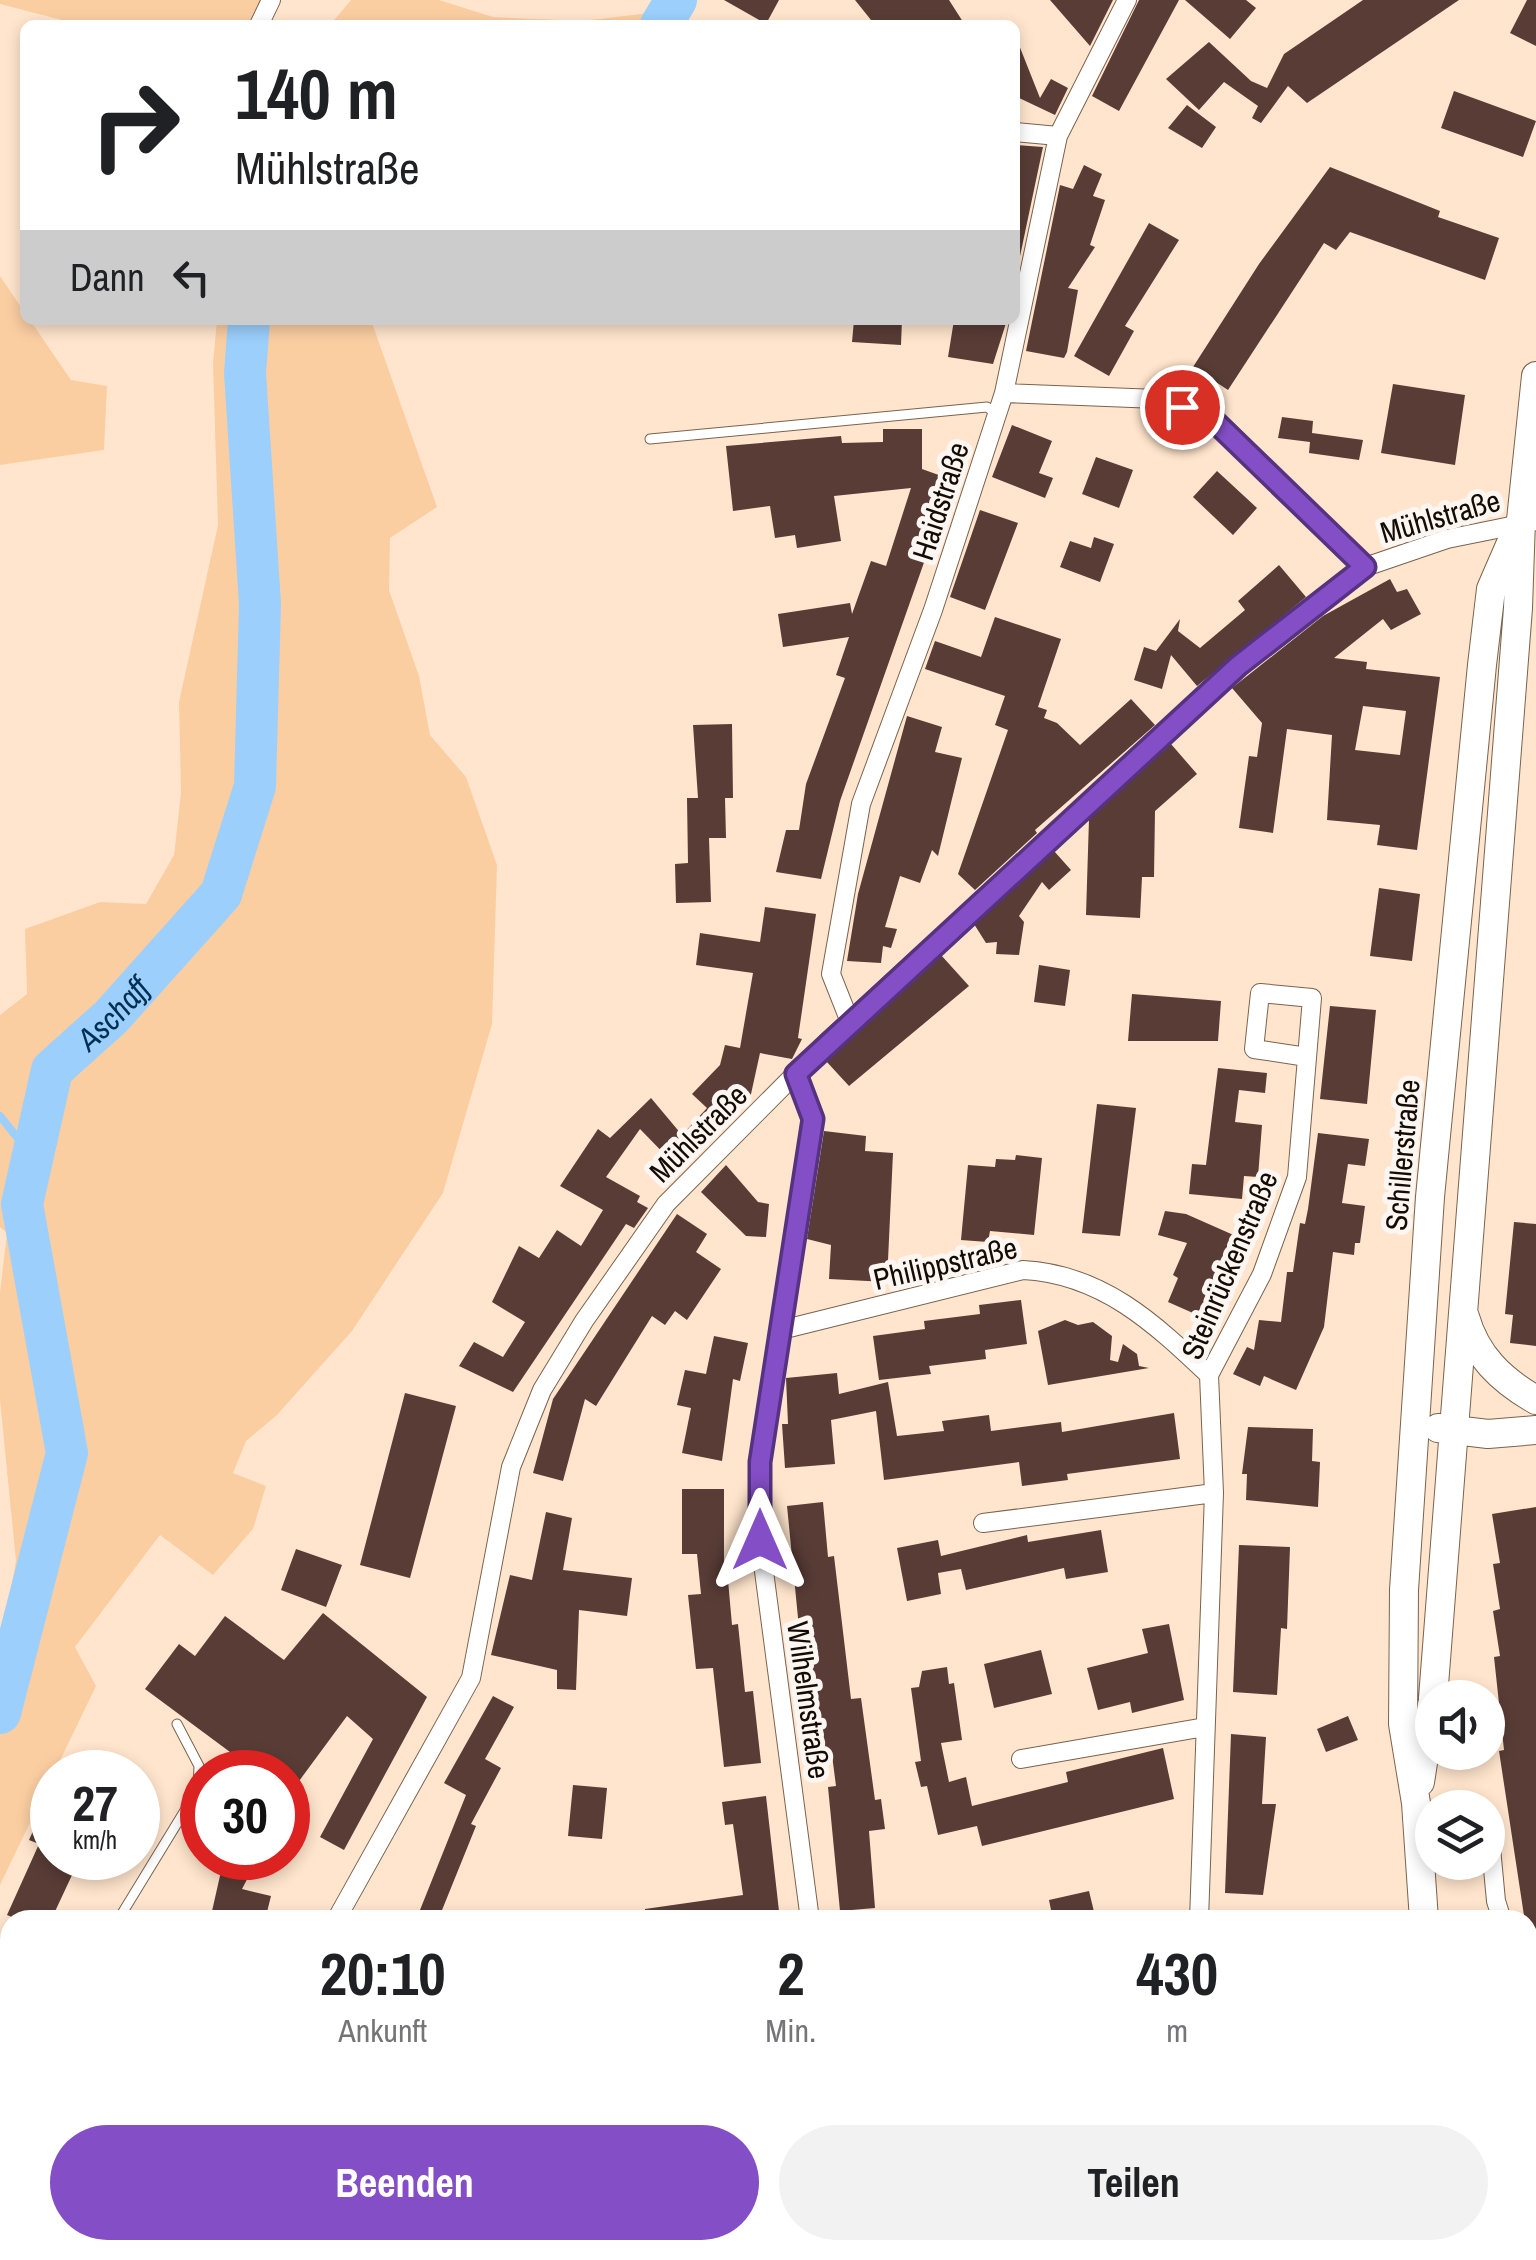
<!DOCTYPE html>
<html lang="de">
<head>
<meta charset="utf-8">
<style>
	:root { --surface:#fff; --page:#f2f2f2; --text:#202124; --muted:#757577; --accent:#844ec6 }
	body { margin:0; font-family:"Archivo Narrow",sans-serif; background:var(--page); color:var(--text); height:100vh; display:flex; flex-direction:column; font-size:38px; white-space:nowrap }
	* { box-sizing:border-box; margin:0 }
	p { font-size:32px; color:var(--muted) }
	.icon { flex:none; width:55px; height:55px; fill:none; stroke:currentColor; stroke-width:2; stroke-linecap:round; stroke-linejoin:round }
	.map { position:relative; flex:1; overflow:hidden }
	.side { position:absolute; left:0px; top:1910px; width:1538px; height:350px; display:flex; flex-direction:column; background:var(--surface); border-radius:30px 30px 0 0; box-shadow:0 5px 15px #0003 }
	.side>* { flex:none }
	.top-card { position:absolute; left:20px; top:20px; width:1000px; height:305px; border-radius:15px; box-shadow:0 5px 15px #0003; background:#fff; color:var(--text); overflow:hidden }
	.tools { position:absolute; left:1415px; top:1680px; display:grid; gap:20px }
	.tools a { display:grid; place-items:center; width:90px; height:90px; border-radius:50%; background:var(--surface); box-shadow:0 5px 15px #0003; font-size:50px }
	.speed { position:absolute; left:30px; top:1750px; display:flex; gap:20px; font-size:50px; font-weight:700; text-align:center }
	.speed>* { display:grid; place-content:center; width:130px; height:130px; border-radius:50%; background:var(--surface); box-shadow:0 5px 15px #0003; line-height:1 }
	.speed small { font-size:25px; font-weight:400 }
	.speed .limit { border:15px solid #d22; background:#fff; color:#111 }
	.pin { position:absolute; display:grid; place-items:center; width:85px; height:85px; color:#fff; margin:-42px; border:5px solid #fff; border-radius:50%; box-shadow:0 2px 10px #0007 }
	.me { position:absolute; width:110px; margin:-55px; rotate:0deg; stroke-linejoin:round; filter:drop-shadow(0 0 8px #0008) }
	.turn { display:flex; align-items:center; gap:35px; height:210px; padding:0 50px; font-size:45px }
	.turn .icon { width:130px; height:130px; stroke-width:2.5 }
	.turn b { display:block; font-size:70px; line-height:85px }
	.then { display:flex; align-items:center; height:95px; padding:0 50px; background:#0003; gap:20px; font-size:38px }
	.eta { display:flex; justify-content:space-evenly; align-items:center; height:170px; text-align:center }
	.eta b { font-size:60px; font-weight:700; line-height:70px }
	.button { display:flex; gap:20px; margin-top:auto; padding:20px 50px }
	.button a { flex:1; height:115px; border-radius:60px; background:var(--accent); color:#fff; font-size:40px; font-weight:700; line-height:115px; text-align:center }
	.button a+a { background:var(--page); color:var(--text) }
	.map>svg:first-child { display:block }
	.green { fill:#fbcea2 }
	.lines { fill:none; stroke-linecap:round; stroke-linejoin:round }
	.stream { stroke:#9ccffc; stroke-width:8 }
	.river { stroke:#9ccffc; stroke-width:42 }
	.building { fill:#593c36; fill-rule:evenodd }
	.lane-casing { stroke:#79634e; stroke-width:11 }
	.street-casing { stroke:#79634e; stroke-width:20 }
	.secondary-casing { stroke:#79634e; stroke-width:30 }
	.lane { stroke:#fff; stroke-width:9 }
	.street { stroke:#fff; stroke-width:18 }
	.secondary { stroke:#fff; stroke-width:28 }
	.route-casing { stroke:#563381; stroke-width:25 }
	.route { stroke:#844ec6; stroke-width:18 }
	.labels { text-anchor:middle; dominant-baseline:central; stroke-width:10; stroke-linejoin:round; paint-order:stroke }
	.street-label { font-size:30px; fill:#130b04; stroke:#fcf6f2 }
	.water-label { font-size:32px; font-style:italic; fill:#003155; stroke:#fcf6f2 }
</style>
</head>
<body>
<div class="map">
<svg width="1536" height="2260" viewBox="0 0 1536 2260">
	<rect width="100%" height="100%" fill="#ffe5cd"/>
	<path class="green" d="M0,0H264L253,25H81L0,4Z
		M351,0H439L493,17L582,21L658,12L674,25H330Z
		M0,276L25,313V320H30L71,380L107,386L104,450L0,465Z
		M217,320H371L437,507L390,538L389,590L419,676L430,735L466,777L497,865L492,1024L443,1193L352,1331L277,1415L246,1441L233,1473L266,1486L253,1529L213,1575L160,1535L75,1647L96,1686L0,1885V1655L16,1561L0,1400V1292L7,1233L0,1227V1015L27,994L25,929L100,902L146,904L174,855L181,792L179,702L218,525L213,364Z
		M0,2019L10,2024V2176L0,2208Z"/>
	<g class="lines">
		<path class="stream" d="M0,1116L32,1156"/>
		<g class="river">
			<path d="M661,25L676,0"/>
			<path id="s1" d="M0,1713L67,1453L22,1204L52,1070L111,1017L221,894L255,786L260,604L245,373L249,320"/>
		</g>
	</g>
	<path class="building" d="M724,0H779L766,24Z
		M855,0H949L965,25H875Z
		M1050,0H1113L1090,46Z
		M1139,0H1179L1119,111L1092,96Z
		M1185,0H1246L1256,8L1230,39Z
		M1363,0H1459L1307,103L1288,86L1261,123L1252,118L1258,106L1224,82L1199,110L1166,79L1209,42L1251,81L1267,88L1284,54Z
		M1527,0H1536V46L1510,33Z
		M1015,35L1040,98L1051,79L1068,88L1055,115L1015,96Z
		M1454,91L1536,121L1523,157L1441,128Z
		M1187,105L1216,127L1202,148L1168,128Z
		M1015,145L1043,147L1015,280Z
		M1084,165L1102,174L1093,196L1105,200L1090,245L1095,247L1068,288L1078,290L1067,352L1064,358L1026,351L1060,185L1073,189Z
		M1330,167L1440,211L1438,217L1499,238L1485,280L1350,232L1336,250L1324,243L1228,390L1193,367L1259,264Z
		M1149,223L1179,240L1125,326L1134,331L1109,376L1074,356Z
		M854,320H902L901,345L852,342Z
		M954,320H1007L993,364L948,357Z
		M1393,384L1465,395L1455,465L1381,453Z
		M1282,417L1313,421L1312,433L1363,440L1359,460L1309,453L1310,442L1278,438Z
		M1012,425L1052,441L1039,473L1053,478L1045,498L992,477Z
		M883,429H922V469L961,483L953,484L946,500L840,801L821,879L776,872L786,830H799L806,784L845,678L836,675L849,637L783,647L778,614L850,603L852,614L871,561L886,566L911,488L834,496L841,541L797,548L795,535L775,538L770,506L733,511L726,446L841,436L842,443L883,442Z
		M1096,457L1133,470L1119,508L1082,494Z
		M1217,471L1257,508L1233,535L1193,497Z
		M980,510L1018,523L985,610L950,597Z
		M1094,537L1114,544L1100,582L1060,567L1070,541L1091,548Z
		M1279,565L1306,597L1197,686L1171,655L1162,689L1134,680L1144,647L1156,651L1180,619L1178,631L1200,648L1245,610L1238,601Z
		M1390,579L1397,592L1407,589L1421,614L1391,630L1383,619L1334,658L1367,662L1366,669L1440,677L1417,850L1377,845L1380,825L1327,820L1332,735L1287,729L1273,833L1239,828L1249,756L1257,757L1262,723L1232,688L1323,616ZM1363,706L1406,711L1400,755L1355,750Z
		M995,617L1061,639L1038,707L1047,710L1044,718L1057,723L1080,745L1131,699L1155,725L1035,830L1037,833L975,890L958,874L1008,730L995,725L1005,696L925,669L935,641L981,657Z
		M907,716L942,727L935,752L962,758L938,856L932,850L920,883L900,876L885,927L897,929L891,948L883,946L881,963L847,961L858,894Z
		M732,724L733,798H725L726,838H709L711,902L676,903L675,864L688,863L687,798H698L693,725Z
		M1171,744L1197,774L1155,811L1154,877H1142L1140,918L1086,915L1089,819Z
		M1054,851L1071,870L1049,890L1042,882L1019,916L1024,922L1019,955L996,954L997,942L986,943L974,924Z
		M1379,888L1420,894L1412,961L1370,956Z
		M765,907L816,914L798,1038L802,1039L792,1059L760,1053L751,1094L676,1166L640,1129L606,1177L640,1196L637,1202L648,1208L634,1228L626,1224L513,1392L459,1366L474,1342L503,1357L525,1322L492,1302L519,1246L539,1258L557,1230L581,1246L603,1210L560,1186L598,1129L610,1138L651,1098L682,1135L707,1108L692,1094L720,1065L725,1045L740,1048L753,973L696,965L700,933L760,942Z
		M941,955L969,986L849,1086L826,1061Z
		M1039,965L1070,970L1065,1006L1034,1002Z
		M1132,994L1221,1001L1218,1041H1128Z
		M1330,1006L1376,1010L1367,1104L1320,1099Z
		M1218,1068L1267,1073L1265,1093L1239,1090L1235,1122L1262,1125L1258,1177L1244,1176L1242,1199L1189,1194L1192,1164L1206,1165Z
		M1097,1104L1136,1108L1120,1236L1082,1233Z
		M824,1131L866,1136L865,1151L893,1153L887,1282L829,1279L831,1245L807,1239Z
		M1318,1133L1369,1139L1365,1166L1348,1164L1342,1203L1365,1206L1360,1243H1355L1354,1255L1333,1252L1324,1327L1296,1390L1264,1376L1260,1386L1233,1374L1247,1347L1254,1350L1259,1320L1281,1322L1287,1272H1293L1300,1223L1305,1224L1308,1209Z
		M1016,1155L1042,1158L1034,1235L990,1231L988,1242L961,1240L968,1165L995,1167L996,1159L1015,1160Z
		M726,1165L758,1202L769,1204L766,1237L746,1236L701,1192Z
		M1165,1211L1186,1214L1238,1237L1202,1317L1168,1302L1178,1278L1173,1275L1187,1243L1158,1235Z
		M677,1214L707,1234L696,1252L721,1269L687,1320L675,1311L665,1325L652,1316L596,1406L585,1399L563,1481L533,1473L553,1399Z
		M1514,1222L1536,1224V1346L1510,1343L1513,1315L1505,1314Z
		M1021,1300L1027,1344L985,1350L986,1359L929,1366L931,1374L879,1380L873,1336L925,1329L924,1321L980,1314L979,1305Z
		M1065,1320L1078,1325L1093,1322L1112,1336L1110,1360L1118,1362L1123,1344L1137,1354L1139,1366L1149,1368L1048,1385L1038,1331Z
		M714,1336L748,1343L740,1381L733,1379L722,1461L682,1453L691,1408L677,1405L685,1370L706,1374Z
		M837,1373L839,1394L888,1382L897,1436L944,1431L942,1421L989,1415L991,1431L1061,1422L1062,1432L1174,1413L1180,1459L1067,1474L1068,1480L1022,1486L1019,1462L884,1480L876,1411L831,1420L835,1464L785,1468L782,1424H788L786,1378Z
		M405,1393L456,1406L410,1578L360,1565Z
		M1248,1427L1313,1429L1312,1461L1320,1462L1318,1507L1246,1500L1247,1474H1242Z
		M682,1489H724V1580H728L732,1625L738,1624L745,1692L753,1691L761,1763L724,1767L713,1668L696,1669L688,1595L701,1594L697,1554H682Z
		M823,1502L828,1557L834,1556L851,1699L861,1698L875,1800L881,1799L885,1829L869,1831L875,1908L840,1911L828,1787L836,1786L832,1755L824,1756L822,1740H817L805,1637L800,1638L787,1506Z
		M1536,1507V1941L1528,1942L1499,1751L1504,1750L1494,1657L1500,1656L1493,1611L1500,1609L1493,1564L1500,1563L1492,1514Z
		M546,1512L572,1518L563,1570L632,1578L627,1616L579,1610L576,1690L557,1689V1670L491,1655L510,1575L532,1580Z
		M1101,1530L1108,1572L1066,1579L1064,1568L966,1590L961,1569L938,1573L941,1594L907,1601L897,1548L938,1540L941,1556L1027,1535L1028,1542Z
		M1239,1545L1290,1547L1287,1629L1281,1628L1277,1695L1233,1692Z
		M296,1549L342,1565L326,1607L281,1590Z
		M323,1613L427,1697L344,1850L320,1837L373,1739L347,1716L288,1796V1772H249L230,1757V1752L145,1689L179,1644L195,1656L225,1616L284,1660Z
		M1169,1624L1184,1700L1132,1713L1130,1702L1098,1710L1087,1668L1148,1653L1142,1629Z
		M1041,1650L1052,1694L994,1708L984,1664Z
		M947,1667L949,1684L954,1683L962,1740L941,1743L949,1782L966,1777L972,1806L1068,1782L1066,1772L1163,1748L1174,1799L982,1846L977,1826L938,1835L927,1786L921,1787L915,1762L921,1761L911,1688L919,1687L922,1671Z
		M493,1696L514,1707L485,1759L501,1768L471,1824L476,1826L438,1920H416L466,1795L444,1783Z
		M1348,1716L1358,1740L1326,1752L1317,1729Z
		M1231,1734L1266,1737L1262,1804H1276L1263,1895L1225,1893Z
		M573,1785L607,1788L602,1839L568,1836Z
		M52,1789V1858H80L51,1920H19L7,1915L39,1844L29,1840Z
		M766,1796L780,1920H646L645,1909L743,1895L733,1824L725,1825L722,1802Z
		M224,1858H258L242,1889L271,1896L265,1920H210Z
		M1089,1891L1096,1920H1053L1049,1900Z"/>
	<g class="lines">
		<g class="lane-casing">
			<path id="lane" d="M650,439L987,407L997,414
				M118,1920L198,1789L199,1766L177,1724
				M14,2260L17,2250"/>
		</g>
		<g class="street-casing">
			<path id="street" d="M259,25L271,0
				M1015,132L1058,136
				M1004,393L1158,399L1207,414L1365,567
				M850,1022L831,974L861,804L933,610L1004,393L1058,136L1127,0
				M796,1074L813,1119L760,1461V1541L810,1920
				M781,1330L1023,1270C1102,1274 1154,1323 1209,1375
				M983,1523L1214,1493
				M1021,1759L1205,1727
				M1488,1816L1496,1901L1502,1920
				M336,1920L471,1678L511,1467L542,1390L584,1321L666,1204L827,1042L1238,666L1365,567L1447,539L1536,521
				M1199,1920L1214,1493L1209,1375L1262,1274L1297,1177L1312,998L1260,993L1254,1049L1307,1057
				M1528,1999L1536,2019
				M1528,2133L1536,2130
				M849,2250L851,2260
				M232,2260L234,2250
				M1086,2260L1118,2250"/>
		</g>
		<g class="secondary-casing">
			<path id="secondary" d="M1465,1317C1476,1356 1501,1380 1536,1400
				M1438,1428L1488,1434L1536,1430
				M1433,1698L1518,608L1521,520L1536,376
				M1420,1782L1432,1705
				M1424,1920L1416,1803L1403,1724L1404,1590L1430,1197L1482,665L1491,589L1521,520
				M1528,2185L1536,2197"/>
		</g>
		<use href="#lane" class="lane"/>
		<use href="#street" class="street"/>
		<use href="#secondary" class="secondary"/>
	</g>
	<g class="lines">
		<g class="route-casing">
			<path id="route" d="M760,1540V1462L813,1119L796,1074L1238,666L1365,567L1207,414L1182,407"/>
		</g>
		<use href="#route" class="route"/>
	</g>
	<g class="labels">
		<g class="street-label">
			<text transform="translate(940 501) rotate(-72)">Haidstraße</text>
			<text transform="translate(1440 516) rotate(-16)">Mühlstraße</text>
			<text transform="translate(698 1133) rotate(-45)">Mühlstraße</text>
			<text transform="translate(1402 1155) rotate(-85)">Schillerstraße</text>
			<text transform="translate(945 1263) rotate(-13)">Philippstraße</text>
			<text transform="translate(1229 1265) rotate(-67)">Steinrückenstraße</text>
			<text transform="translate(809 1700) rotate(82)">Wilhelmstraße</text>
		</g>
		<g class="water-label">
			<text stroke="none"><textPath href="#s1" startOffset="742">Aschaff</textPath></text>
		</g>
	</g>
</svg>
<div class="tools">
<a><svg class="icon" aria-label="sound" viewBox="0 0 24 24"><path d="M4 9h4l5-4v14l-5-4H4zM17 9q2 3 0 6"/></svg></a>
<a><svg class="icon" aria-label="layers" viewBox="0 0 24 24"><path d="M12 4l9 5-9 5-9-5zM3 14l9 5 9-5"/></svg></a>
</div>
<div class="speed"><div>27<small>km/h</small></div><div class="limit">30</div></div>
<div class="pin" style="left:1182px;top:407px;background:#d93025"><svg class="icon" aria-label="arrive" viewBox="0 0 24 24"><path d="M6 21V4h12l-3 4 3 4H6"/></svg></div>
<svg class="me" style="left:760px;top:1540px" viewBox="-20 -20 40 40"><path d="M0-17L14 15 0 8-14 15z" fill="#844ec6" stroke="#fff" stroke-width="4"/></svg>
<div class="top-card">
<div class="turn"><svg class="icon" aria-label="right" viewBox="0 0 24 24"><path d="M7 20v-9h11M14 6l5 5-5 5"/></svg><div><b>140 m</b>Mühlstraße</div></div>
<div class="then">Dann<svg class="icon" aria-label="left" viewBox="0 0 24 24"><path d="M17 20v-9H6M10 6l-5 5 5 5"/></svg></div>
</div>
<section class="side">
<div class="eta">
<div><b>20:10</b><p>Ankunft</p></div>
<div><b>2</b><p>Min.</p></div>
<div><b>430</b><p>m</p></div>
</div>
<div class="button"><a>Beenden</a><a>Teilen</a></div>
</section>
</div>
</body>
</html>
